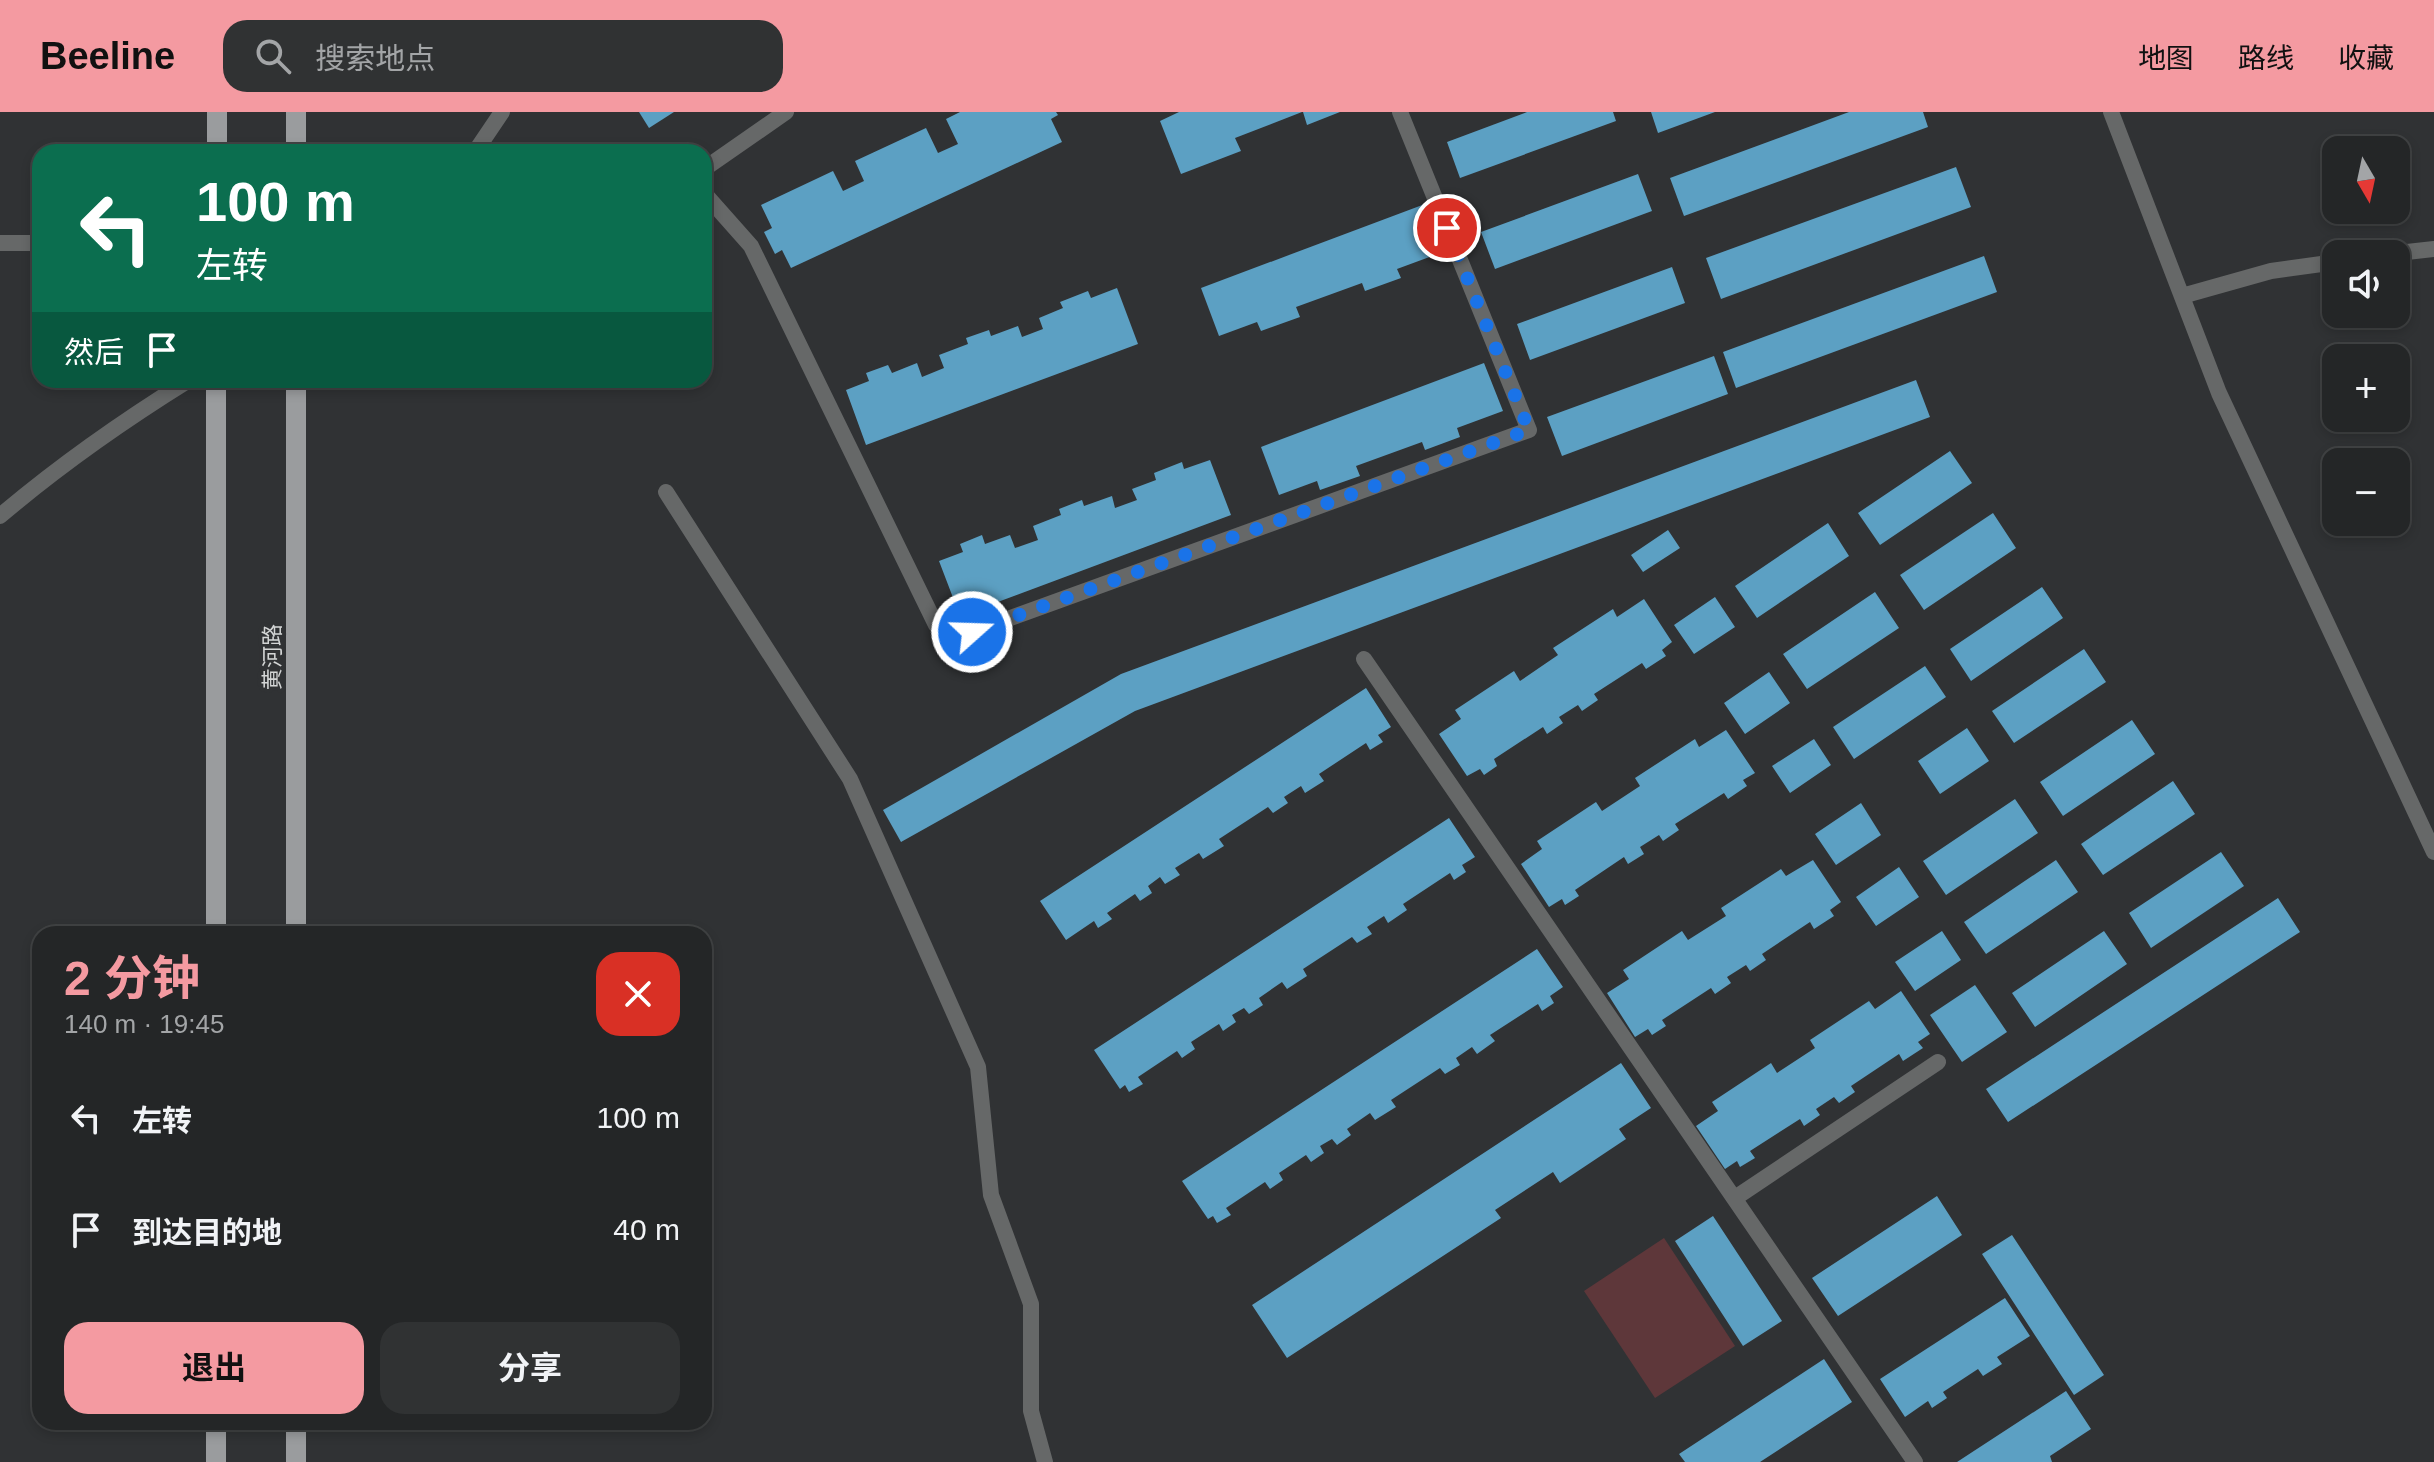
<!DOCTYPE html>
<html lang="zh">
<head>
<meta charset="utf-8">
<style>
	:root { --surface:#242627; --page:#303233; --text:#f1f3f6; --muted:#a3a5a7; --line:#414344; --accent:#f49aa1 }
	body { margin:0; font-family:Arial,"Noto Sans SC",sans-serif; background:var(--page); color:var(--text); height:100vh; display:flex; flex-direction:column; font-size:30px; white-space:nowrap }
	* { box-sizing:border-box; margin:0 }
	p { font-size:26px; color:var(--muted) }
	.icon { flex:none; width:44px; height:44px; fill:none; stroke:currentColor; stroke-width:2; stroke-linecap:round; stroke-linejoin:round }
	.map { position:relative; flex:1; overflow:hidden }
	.panel { position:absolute; left:32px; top:814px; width:680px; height:504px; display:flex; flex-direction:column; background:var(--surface); border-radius:24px; box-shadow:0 4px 12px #0003,0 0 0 2px var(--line) }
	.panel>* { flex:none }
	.hud { position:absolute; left:32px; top:32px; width:680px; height:244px; border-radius:24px; box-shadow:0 4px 12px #0003,0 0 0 2px var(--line); background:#0b6e4f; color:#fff; overflow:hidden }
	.needle { width:52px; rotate:171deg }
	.controls { position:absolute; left:2322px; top:24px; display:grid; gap:16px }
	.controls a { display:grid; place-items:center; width:88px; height:88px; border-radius:16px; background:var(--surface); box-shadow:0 4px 12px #0003,0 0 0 2px var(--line); font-size:40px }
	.pin { position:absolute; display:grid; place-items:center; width:68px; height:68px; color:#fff; margin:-34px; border:4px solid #fff; border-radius:50%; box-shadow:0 2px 8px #0007 }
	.me { position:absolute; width:88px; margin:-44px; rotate:70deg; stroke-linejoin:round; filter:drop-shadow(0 0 6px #0008) }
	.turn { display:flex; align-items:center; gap:28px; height:168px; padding:0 32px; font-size:36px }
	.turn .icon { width:104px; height:104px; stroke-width:2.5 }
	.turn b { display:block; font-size:56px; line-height:68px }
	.then { display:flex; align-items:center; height:76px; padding:0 32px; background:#0003; gap:16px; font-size:30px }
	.round { display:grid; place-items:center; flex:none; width:84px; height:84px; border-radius:24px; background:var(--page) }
	.head { display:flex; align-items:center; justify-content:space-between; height:136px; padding:0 32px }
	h1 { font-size:48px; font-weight:700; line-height:60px; color:var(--accent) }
	.primary-button { display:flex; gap:16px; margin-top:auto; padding:16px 32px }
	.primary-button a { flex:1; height:92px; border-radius:24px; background:var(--accent); color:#111; font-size:32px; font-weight:700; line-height:92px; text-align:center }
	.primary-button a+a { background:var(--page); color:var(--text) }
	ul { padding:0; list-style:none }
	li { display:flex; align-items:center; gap:24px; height:112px; padding:0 32px }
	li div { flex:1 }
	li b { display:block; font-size:30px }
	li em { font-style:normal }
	header { display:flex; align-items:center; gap:48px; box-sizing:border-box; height:112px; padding:0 40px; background:var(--accent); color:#111 }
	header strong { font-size:38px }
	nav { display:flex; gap:44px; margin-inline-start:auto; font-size:28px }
	.search { width:560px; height:72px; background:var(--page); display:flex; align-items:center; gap:20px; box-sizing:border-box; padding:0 28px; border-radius:24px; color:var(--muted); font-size:30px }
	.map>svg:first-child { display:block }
	.green { fill:#5e373a }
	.building { fill:#5ca0c3 }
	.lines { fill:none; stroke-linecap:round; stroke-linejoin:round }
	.service { stroke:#666868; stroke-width:16 }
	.minor { stroke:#666868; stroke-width:16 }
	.tertiary { stroke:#666868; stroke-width:16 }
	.primary { stroke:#9a9c9e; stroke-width:20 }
	.route { stroke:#1a73e8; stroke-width:14; stroke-dasharray:0 25.2 }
	.labels { text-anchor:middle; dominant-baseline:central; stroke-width:8; stroke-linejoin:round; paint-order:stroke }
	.street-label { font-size:22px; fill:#d3d5d5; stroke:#303234 }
</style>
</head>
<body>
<header>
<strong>Beeline</strong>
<div class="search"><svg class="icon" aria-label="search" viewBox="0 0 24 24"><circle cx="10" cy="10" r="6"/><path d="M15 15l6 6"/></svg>搜索地点</div>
<nav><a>地图</a><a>路线</a><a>收藏</a></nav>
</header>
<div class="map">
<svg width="2434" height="1350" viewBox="0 0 2434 1350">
	<rect width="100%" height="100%" fill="#303234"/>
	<path class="green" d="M1664,1126L1735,1234L1655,1286L1584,1179Z"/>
	<path class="building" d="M639,0H674L649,16Z
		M960,0H1056L1058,3L1051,7L1062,30L791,156L782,138L775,142L764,120L772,116L761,93L833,59L843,79L864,69L855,49L926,16L938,41L958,32L946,7Z
		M1179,0H1302L1235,26L1241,39L1181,62L1160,9Z
		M1303,0H1340L1307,13Z
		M1527,0H1613L1616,9L1460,66L1447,30Z
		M1651,0H1715L1658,21Z
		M1849,0H1923L1928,15L1684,104L1670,66Z
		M1956,55L1971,95L1721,187L1706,146Z
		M1638,62L1652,99L1495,157L1481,120Z
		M1425,92L1443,140L1397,157L1401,166L1365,179L1362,171L1296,195L1300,205L1261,219L1257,210L1219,224L1201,176Z
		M1984,144L1997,180L1736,276L1723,240Z
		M1672,155L1685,191L1530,248L1517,212Z
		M1117,176L1138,232L866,333L846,278L869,269L866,261L888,253L892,261L917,251L922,265L944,256L939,243L968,232L966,226L989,218L991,224L1018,214L1022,225L1043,217L1039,206L1063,196L1060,190L1088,179L1091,186Z
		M1714,244L1728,282L1562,344L1547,305Z
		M1484,251L1503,299L1457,316L1460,325L1425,338L1422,330L1356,354L1360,364L1320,378L1317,369L1279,383L1261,335Z
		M1916,268L1930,305L1135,599L901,730L883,698L1121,562Z
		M1950,339L1972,371L1880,433L1858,401Z
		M1210,348L1231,403L960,504L939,449L963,440L960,432L982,423L985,432L1010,423L1015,436L1038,428L1033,414L1061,403L1059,397L1082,388L1084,394L1112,384L1115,396L1137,388L1132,377L1156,368L1154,361L1182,350L1184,357Z
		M1993,401L2016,436L1924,498L1900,463Z
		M1828,411L1849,444L1757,506L1735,474Z
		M1668,418L1680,436L1643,460L1631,443Z
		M2042,475L2063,506L1971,569L1950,537Z
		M1875,480L1899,516L1807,577L1783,542Z
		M1715,485L1735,515L1694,542L1674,513Z
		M1644,487L1672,530L1662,538L1666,544L1646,557L1642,551L1594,582L1598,588L1582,599L1578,593L1559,605L1563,611L1547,622L1543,615L1494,647L1497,654L1484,663L1480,657L1467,664L1439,622L1461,607L1455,598L1514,559L1520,569L1558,543L1553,536L1613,497L1617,505Z
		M2084,537L2106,570L2014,631L1992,599Z
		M1925,554L1946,585L1854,647L1833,615Z
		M1769,560L1790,591L1745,622L1724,591Z
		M1366,576L1391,615L1378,623L1383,630L1370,638L1366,631L1319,662L1324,669L1305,681L1301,674L1284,685L1288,691L1273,701L1268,695L1219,727L1224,734L1203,747L1199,741L1175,756L1180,763L1165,772L1160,765L1148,774L1152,781L1140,789L1135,782L1107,801L1112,807L1098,816L1094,809L1066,828L1040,789Z
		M2132,608L2155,642L2063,704L2040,670Z
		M1967,616L1989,649L1940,682L1918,649Z
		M1726,618L1755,661L1743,668L1747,674L1728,687L1724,681L1675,712L1679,718L1663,729L1659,723L1640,735L1644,742L1628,752L1624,745L1575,778L1579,784L1565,793L1562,787L1549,795L1521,752L1542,737L1537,729L1596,690L1602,699L1640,674L1635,666L1695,627L1699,635Z
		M1814,627L1831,653L1790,681L1772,654Z
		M2173,669L2195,702L2103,763L2081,732Z
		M2015,687L2038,721L1946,783L1923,749Z
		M1861,691L1881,723L1836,753L1815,722Z
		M1449,706L1475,745L1462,753L1466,760L1454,768L1450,761L1403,792L1407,798L1388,811L1384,804L1367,815L1372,822L1357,831L1352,825L1303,857L1307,864L1287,877L1282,870L1259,886L1263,893L1249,902L1244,896L1232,903L1236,910L1223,919L1219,912L1191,930L1195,937L1182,946L1177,939L1138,965L1143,972L1129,980L1125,973L1120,977L1094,938Z
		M2221,740L2244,774L2151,836L2129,801Z
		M1813,748L1841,790L1830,798L1834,804L1814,817L1810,810L1762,842L1766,848L1750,859L1746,853L1727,865L1731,871L1715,882L1711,876L1662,908L1666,914L1652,923L1648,917L1635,925L1607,881L1629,867L1623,858L1682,819L1688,828L1726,804L1721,796L1781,757L1786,764Z
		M2056,748L2078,780L1986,842L1964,810Z
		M1899,755L1919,785L1876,814L1856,785Z
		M2278,786L2300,820L2008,1010L1986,977Z
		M1942,819L1961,848L1915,879L1895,850Z
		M2104,819L2127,852L2035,915L2012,881Z
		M1537,837L1563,875L1550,884L1554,891L1542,899L1538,892L1490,923L1495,929L1477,942L1472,935L1456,946L1460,953L1445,962L1440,956L1391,988L1396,995L1375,1008L1370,1001L1347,1017L1351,1023L1337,1033L1332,1027L1320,1034L1324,1041L1311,1050L1306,1043L1279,1061L1283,1068L1270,1077L1265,1070L1226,1096L1231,1103L1217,1111L1213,1104L1208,1107L1182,1069Z
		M1975,873L2007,920L1962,950L1930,903Z
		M1901,879L1930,922L1918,930L1923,936L1903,949L1899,942L1851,974L1855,980L1839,991L1834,985L1816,997L1820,1003L1804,1014L1800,1007L1750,1039L1755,1046L1740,1055L1737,1049L1725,1057L1696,1014L1718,999L1712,990L1771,951L1777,961L1815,936L1810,928L1869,889L1875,897Z
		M1621,951L1651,996L1619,1017L1626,1027L1560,1071L1553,1060L1495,1098L1501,1106L1287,1246L1252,1193Z
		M1937,1084L1962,1123L1838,1204L1812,1166Z
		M1713,1104L1782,1209L1743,1234L1675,1129Z
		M2012,1123L2104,1263L2074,1283L1982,1142Z
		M2005,1186L2030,1224L1997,1245L2002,1252L1983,1264L1978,1257L1943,1280L1947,1286L1932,1296L1928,1289L1905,1305L1880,1267Z
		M1824,1247L1852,1290L1760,1350H1685L1679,1342Z
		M2066,1279L2091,1317L2050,1344L2052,1350H1957Z"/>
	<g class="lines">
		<path class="service" d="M475,40L502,0
			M704,57L786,0
			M704,81L751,134L936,513L972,520L1529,318L1400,0
			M0,131H40
			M1364,547L1915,1350
			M1735,1086L1938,950"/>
		<path class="minor" d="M2111,0L2219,281L2434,740
			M2389,142L2434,137
			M2182,184L2271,159L2336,150
			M666,380L850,667L978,955L991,1083L1031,1192V1299L1045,1350"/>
		<path class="tertiary" d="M0,404C60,353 123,309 189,268"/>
		<path class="primary" d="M217,40V0
			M296,40V0
			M296,268V822
			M216,822V268
			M216,1310V1350
			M296,1350V1310"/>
	</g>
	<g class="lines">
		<path class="route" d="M972,520L1529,318L1447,116"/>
	</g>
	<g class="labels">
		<g class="street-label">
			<text transform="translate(272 545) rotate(-90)">黄河路</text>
		</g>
	</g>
</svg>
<div class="controls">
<a><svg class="needle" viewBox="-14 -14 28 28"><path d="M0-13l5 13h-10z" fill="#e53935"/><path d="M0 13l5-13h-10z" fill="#a3a5a7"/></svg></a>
<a><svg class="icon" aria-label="sound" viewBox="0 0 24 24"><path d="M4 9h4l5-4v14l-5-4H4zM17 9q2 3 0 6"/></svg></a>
<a>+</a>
<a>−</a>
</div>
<div class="pin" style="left:1447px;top:116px;background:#d93025"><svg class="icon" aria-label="arrive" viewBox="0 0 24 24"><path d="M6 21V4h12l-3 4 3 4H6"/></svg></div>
<svg class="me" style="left:972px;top:520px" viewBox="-20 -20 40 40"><circle r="17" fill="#1a73e8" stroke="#fff" stroke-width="3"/><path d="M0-11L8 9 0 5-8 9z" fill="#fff"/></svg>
<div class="hud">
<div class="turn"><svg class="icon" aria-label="left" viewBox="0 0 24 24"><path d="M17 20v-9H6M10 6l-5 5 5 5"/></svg><div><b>100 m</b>左转</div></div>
<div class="then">然后<svg class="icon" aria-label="arrive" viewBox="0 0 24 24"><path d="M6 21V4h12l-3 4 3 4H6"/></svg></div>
</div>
<section class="panel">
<div class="head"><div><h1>2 分钟</h1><p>140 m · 19:45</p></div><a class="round" style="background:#d93025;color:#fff"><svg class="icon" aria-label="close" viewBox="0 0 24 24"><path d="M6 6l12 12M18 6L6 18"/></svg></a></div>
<ul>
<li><svg class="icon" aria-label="left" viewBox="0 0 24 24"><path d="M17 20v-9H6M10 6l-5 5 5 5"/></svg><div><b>左转</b></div><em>100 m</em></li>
<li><svg class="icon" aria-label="arrive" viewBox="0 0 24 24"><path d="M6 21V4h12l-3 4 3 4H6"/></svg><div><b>到达目的地</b></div><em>40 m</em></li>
</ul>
<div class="primary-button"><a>退出</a><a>分享</a></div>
</section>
</div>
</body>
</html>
